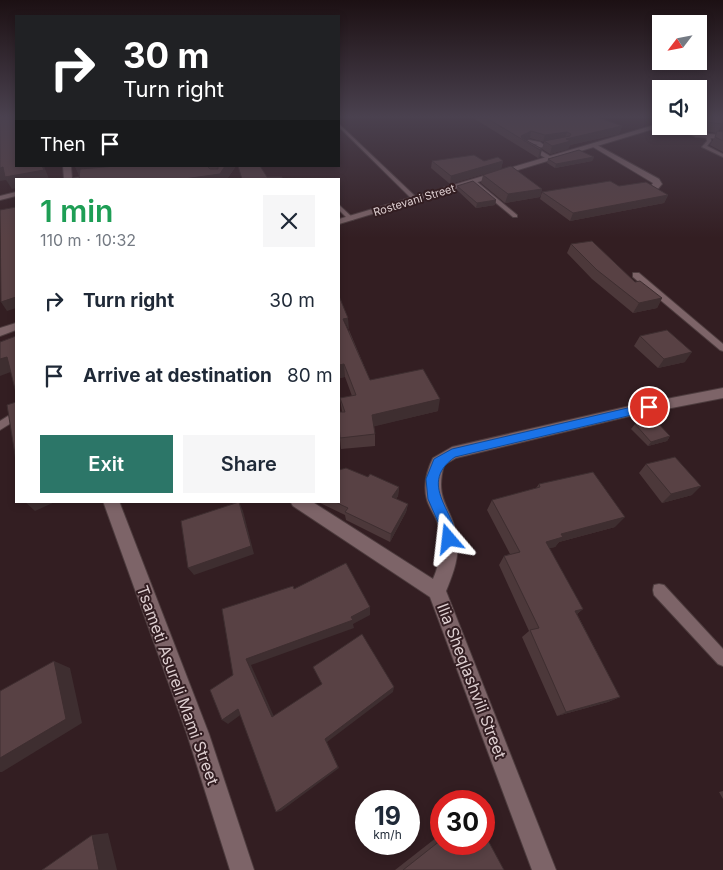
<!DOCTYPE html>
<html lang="en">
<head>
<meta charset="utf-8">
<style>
	:root { --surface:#fff; --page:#f6f6f7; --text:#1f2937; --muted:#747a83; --accent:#2c7668 }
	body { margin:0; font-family:Inter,sans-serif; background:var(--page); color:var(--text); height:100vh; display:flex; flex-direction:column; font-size:19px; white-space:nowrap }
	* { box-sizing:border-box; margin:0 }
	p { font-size:16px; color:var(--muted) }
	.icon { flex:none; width:28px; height:28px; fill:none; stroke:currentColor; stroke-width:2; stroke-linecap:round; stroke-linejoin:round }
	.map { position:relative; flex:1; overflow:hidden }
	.details { position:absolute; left:15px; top:178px; width:325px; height:325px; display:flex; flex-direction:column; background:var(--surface); border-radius:0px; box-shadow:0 2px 8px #0003 }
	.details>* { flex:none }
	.hud { position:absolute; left:15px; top:15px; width:325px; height:152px; border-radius:0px; box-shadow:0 2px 8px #0003; background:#202124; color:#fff; overflow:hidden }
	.needle { width:32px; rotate:238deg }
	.controls { position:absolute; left:652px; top:15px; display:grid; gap:10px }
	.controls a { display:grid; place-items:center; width:55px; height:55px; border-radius:0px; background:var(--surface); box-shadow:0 2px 8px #0003; font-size:25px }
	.speed { position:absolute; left:355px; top:790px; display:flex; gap:10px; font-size:25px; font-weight:700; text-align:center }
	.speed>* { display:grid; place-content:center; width:65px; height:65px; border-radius:50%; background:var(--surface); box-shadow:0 2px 8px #0003; line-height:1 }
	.speed small { font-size:12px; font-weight:400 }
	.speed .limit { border:8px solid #d22; background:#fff; color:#111 }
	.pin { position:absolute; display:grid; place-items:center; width:42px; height:42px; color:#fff; margin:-21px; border:2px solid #fff; border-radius:50%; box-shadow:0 1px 5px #0007 }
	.me { position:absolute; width:55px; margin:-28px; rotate:343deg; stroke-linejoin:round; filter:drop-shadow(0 0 4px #0008) }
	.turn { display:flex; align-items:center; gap:18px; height:105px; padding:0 25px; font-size:22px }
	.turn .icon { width:65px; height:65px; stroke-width:2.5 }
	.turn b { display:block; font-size:35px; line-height:42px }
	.then { display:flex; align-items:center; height:48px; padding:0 25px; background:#0003; gap:10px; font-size:19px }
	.round { display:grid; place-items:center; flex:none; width:52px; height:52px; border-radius:0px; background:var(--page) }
	.summary { display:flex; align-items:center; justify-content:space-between; height:85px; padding:0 25px }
	h1 { font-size:30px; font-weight:600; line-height:38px; color:#1e9e55 }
	.action { display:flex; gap:10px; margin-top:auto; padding:10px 25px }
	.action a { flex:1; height:58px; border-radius:0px; background:var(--accent); color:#fff; font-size:20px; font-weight:600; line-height:58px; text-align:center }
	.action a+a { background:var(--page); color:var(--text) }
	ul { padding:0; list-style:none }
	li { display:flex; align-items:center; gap:15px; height:75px; padding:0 25px }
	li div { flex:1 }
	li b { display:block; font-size:19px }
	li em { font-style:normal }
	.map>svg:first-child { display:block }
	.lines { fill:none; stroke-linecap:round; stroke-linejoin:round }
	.service-casing { stroke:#4d3c3e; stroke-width:2 }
	.minor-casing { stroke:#4d3c3e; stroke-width:2 }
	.tertiary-casing { stroke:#4d3c3e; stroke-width:2 }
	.service { fill:#7d6468; fill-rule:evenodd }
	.minor { fill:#7d6468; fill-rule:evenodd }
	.tertiary { fill:#7d6468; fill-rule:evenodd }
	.wall { fill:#4c383a }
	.shaded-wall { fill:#3e2e30 }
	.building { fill:#584144; stroke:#3e2e30 }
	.route { fill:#1a73e8; stroke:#114b97 }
	.labels { text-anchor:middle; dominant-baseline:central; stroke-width:4; stroke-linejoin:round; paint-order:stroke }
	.far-street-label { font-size:11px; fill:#decfd1; stroke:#331e22 }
	.near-street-label { font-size:16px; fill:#decfd1; stroke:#331e22 }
</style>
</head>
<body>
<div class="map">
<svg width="723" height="870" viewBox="0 0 723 870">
	<rect width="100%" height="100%" fill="#331e22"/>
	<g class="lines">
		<g class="service-casing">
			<path id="service" d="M658,116H661V117H659Z
				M339,124L418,199V201H414L339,127Z
				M706,135H710L711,141L707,146L723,154V157L702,147L707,141Z
				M529,140L540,142L544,145V147L537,148L553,158V160H549L521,144ZM530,143L538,145L533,146L527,144Z
				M94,176L95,177L92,179H65Z
				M472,181H476L517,215V217H513L472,183Z
				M16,192V196L0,200V196Z
				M339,205L353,218V220H349L339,210Z
				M633,273H639L723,344V351L720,350L633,277Z
				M16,411V420L0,430V421Z
				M659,584L664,585L723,649V666L718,664L654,595L653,590L654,585Z"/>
		</g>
		<g class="minor-casing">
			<path id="minor" d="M670,126H679L697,133L723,135V139L696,137Z
				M593,145H597L659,179L662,184L657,190H651L650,188L653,183L593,147Z
				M16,323V330L0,336V328Z
				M723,388V398L630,416L456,458L444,465C434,502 452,506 457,537C460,556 453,574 446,591L556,870H532L430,597L293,506L290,501H311L433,579C441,561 443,539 437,521C434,514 429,507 427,500C423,486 427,470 433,458L452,447L630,406Z"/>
		</g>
		<g class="tertiary-casing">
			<path id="tertiary" d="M661,123V126H663L339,224V219Z
				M63,166H71L72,179H64Z
				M103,501H119L209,734L254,870H230L187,734Z"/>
		</g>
		<use href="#service" class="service"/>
		<use href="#minor" class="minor"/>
		<use href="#tertiary" class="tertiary"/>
	</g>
	<path class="wall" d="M470,116H595L622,126L619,134L570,145L568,149L550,154L542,149L544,142L530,138L526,140L542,149L540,157L538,158Z
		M723,116V130H719L718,132H723V152L710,145L717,133L691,129L692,126H699V119Z
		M594,157L592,161L555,168L547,163L548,159Z
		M432,161H503L501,169L450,184L431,168Z
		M75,166H236L227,179H79V175Z
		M483,175L542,189L540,197L505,203L481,183Z
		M457,186L496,200L495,205L476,208L457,190Z
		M619,186L668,195L664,203L570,221L540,199L542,192Z
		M571,244L662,298L657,308L633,313L592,279L567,253Z
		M349,330L370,380L438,411L374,426L375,434V446L341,449L339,429V412H342L340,398L352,396L345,377L339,378Z
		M640,336L685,362L658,368L634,346Z
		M635,424L670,436L667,441L648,446L631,429Z
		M646,464L692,495L662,503L639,473Z
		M368,477L399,487L398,496L396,499L408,504L406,512L390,542L346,520L345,515L316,501H339Z
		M539,484L615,527L559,542L555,547L549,548L583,609L577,614L620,697L608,702L557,716L522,637L529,631L499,565L504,556L510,554L487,510L492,500L536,488Z
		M723,791V799L719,792Z
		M441,834V844L504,870H395Z"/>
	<path class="shaded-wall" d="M723,122V130H719Z
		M622,126L619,134L570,145L568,149L550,154L552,146L566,139Z
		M531,131L530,138L525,141L520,138L521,136Z
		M567,132L565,139L543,142L545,135Z
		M542,149L540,157L538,158L540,150Z
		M594,157L592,161L555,168L556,164Z
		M503,161L501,169L450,184L451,176Z
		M44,166L49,179H16V188L12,189L6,180L0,181V168Z
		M75,166H136L79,176Z
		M225,166H236L227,179H184Z
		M542,189L540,197L505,203L508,194Z
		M668,195L664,203L570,221L573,213Z
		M496,200L495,205L476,208L477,203Z
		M16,297V308L7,311L1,302Z
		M662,298L657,308L633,313L639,303Z
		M348,318L349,330L343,319Z
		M692,352L685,362L658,368L664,359Z
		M7,357L16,370L0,376V359Z
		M344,364L345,377L339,378V365Z
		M440,399L438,411L372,427V415Z
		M670,436L667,441L648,446L651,442Z
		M701,486L692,495L662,503L671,494Z
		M399,487L398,496L392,506V497Z
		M24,501H57L35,511Z
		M239,502L243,511L254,554L194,575L188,568Z
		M408,504L406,512L390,542L391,534Z
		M625,517L615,527L559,542L555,547L539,551L546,542L561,534Z
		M370,607V615L353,624L354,628L251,665L276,721L272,717L246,659L351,617Z
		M583,609L574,616L575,611Z
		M54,661L70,668L82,723L2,772H0V758Z
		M394,687L393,692L327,742L339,768L281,811L276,812L325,739Z
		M620,697L608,702L557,716L566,712Z
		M238,709L243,713L228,724L222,720Z
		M108,833L117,870H99L92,835Z"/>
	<path class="building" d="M0,116H16V166H42L44,170L5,177L3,167L0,168Z
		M483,116H595L622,126L566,139L571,141L552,146L544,141L570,136L571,134L567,132L545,135L531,131L521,136L522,138L542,149L540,150Z
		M708,116H723V122L722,124L699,121V119Z
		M717,131L723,132V141L715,137Z
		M579,150L594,157L556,164L548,159Z
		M474,155L484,161L498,157L503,161L451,176L432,161Z
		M117,166H207L210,169H218V166H225L220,174L184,179H79L80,169Z
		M238,166H260L267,177H282V179H242Z
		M511,166L542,189L508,194L483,175Z
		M473,181L496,200L477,203L457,186Z
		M610,181L619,186L646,182L668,195L573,213L542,192Z
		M16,207V297L1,302L0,210Z
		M592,241L635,282L640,281L662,298L639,303L597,270L571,244Z
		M339,296L348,318L343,319L370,380L423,369L440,399L372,415L375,434L340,438L339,424V412H345L340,398L356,395L344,364L339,365Z
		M667,330L692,352L664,359L640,336Z
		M16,336V393L7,357L0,359V342Z
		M16,402V461L7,405Z
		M654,419L670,436L651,442L635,424Z
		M675,457L701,486L671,494L646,464Z
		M346,468L368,477L370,474L399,487L392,497L408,504L391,534L345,512L348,508L333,501H339V470Z
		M593,472L625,517L561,534L563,537L546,542L583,609L575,611L620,697L566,712L530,630L539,628L504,556L520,552L492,500L540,487L539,484Z
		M239,502L251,546L188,568L181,521Z
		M346,563L370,607L351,617L353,620L246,659L272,717L322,684L313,667L362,634L394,687L325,739L338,767L276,812L238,709L222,720L210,690L233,675L222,609L293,586L294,589Z
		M54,661L66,719L0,758V691Z
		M484,833L504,870H403L441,840V844H484Z
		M92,835L99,870H42Z"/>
	<linearGradient id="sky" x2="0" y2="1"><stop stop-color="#1c1013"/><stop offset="0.49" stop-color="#4a414f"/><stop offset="1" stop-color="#4a414f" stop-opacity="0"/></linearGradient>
	<rect width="723" height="238" fill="url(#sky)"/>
	<path class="route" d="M649,403L654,407L653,410L455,457C413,486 465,519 454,544L449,546L444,544L438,522L428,499L426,479L434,459L452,449Z"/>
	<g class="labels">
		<g class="far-street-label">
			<text transform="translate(414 200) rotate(-17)">Rostevani Street</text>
		</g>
		<g class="near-street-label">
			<text transform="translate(472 681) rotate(69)">Ilia Sheqlashvili Street</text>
			<text transform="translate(178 685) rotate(70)">Tsameti Asureli Mami Street</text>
		</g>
	</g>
</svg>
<div class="controls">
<a><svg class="needle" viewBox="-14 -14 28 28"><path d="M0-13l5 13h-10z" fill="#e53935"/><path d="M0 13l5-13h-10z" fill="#747a83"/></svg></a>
<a><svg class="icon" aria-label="sound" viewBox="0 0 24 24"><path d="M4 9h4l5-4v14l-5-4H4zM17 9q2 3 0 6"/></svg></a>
</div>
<div class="speed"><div>19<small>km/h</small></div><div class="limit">30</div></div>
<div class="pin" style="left:649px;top:407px;background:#d93025"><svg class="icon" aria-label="arrive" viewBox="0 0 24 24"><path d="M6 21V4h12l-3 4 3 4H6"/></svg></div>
<svg class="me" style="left:449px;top:539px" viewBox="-20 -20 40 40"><path d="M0-17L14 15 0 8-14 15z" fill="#1a73e8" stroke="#fff" stroke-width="4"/></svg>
<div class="hud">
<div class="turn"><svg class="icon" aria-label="right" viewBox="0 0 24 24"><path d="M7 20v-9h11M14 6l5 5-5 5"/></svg><div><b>30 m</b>Turn right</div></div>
<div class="then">Then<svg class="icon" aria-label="arrive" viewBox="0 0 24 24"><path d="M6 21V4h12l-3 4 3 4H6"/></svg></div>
</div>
<section class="details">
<div class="summary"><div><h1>1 min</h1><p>110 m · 10:32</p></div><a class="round"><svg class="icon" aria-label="close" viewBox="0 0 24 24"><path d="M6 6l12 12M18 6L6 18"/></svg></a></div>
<ul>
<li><svg class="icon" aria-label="right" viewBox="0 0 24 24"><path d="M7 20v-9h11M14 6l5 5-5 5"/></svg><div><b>Turn right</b></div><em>30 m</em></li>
<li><svg class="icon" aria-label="arrive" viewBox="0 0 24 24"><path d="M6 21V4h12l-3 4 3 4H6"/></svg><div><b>Arrive at destination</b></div><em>80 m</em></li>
</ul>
<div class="action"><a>Exit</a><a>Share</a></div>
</section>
</div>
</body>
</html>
